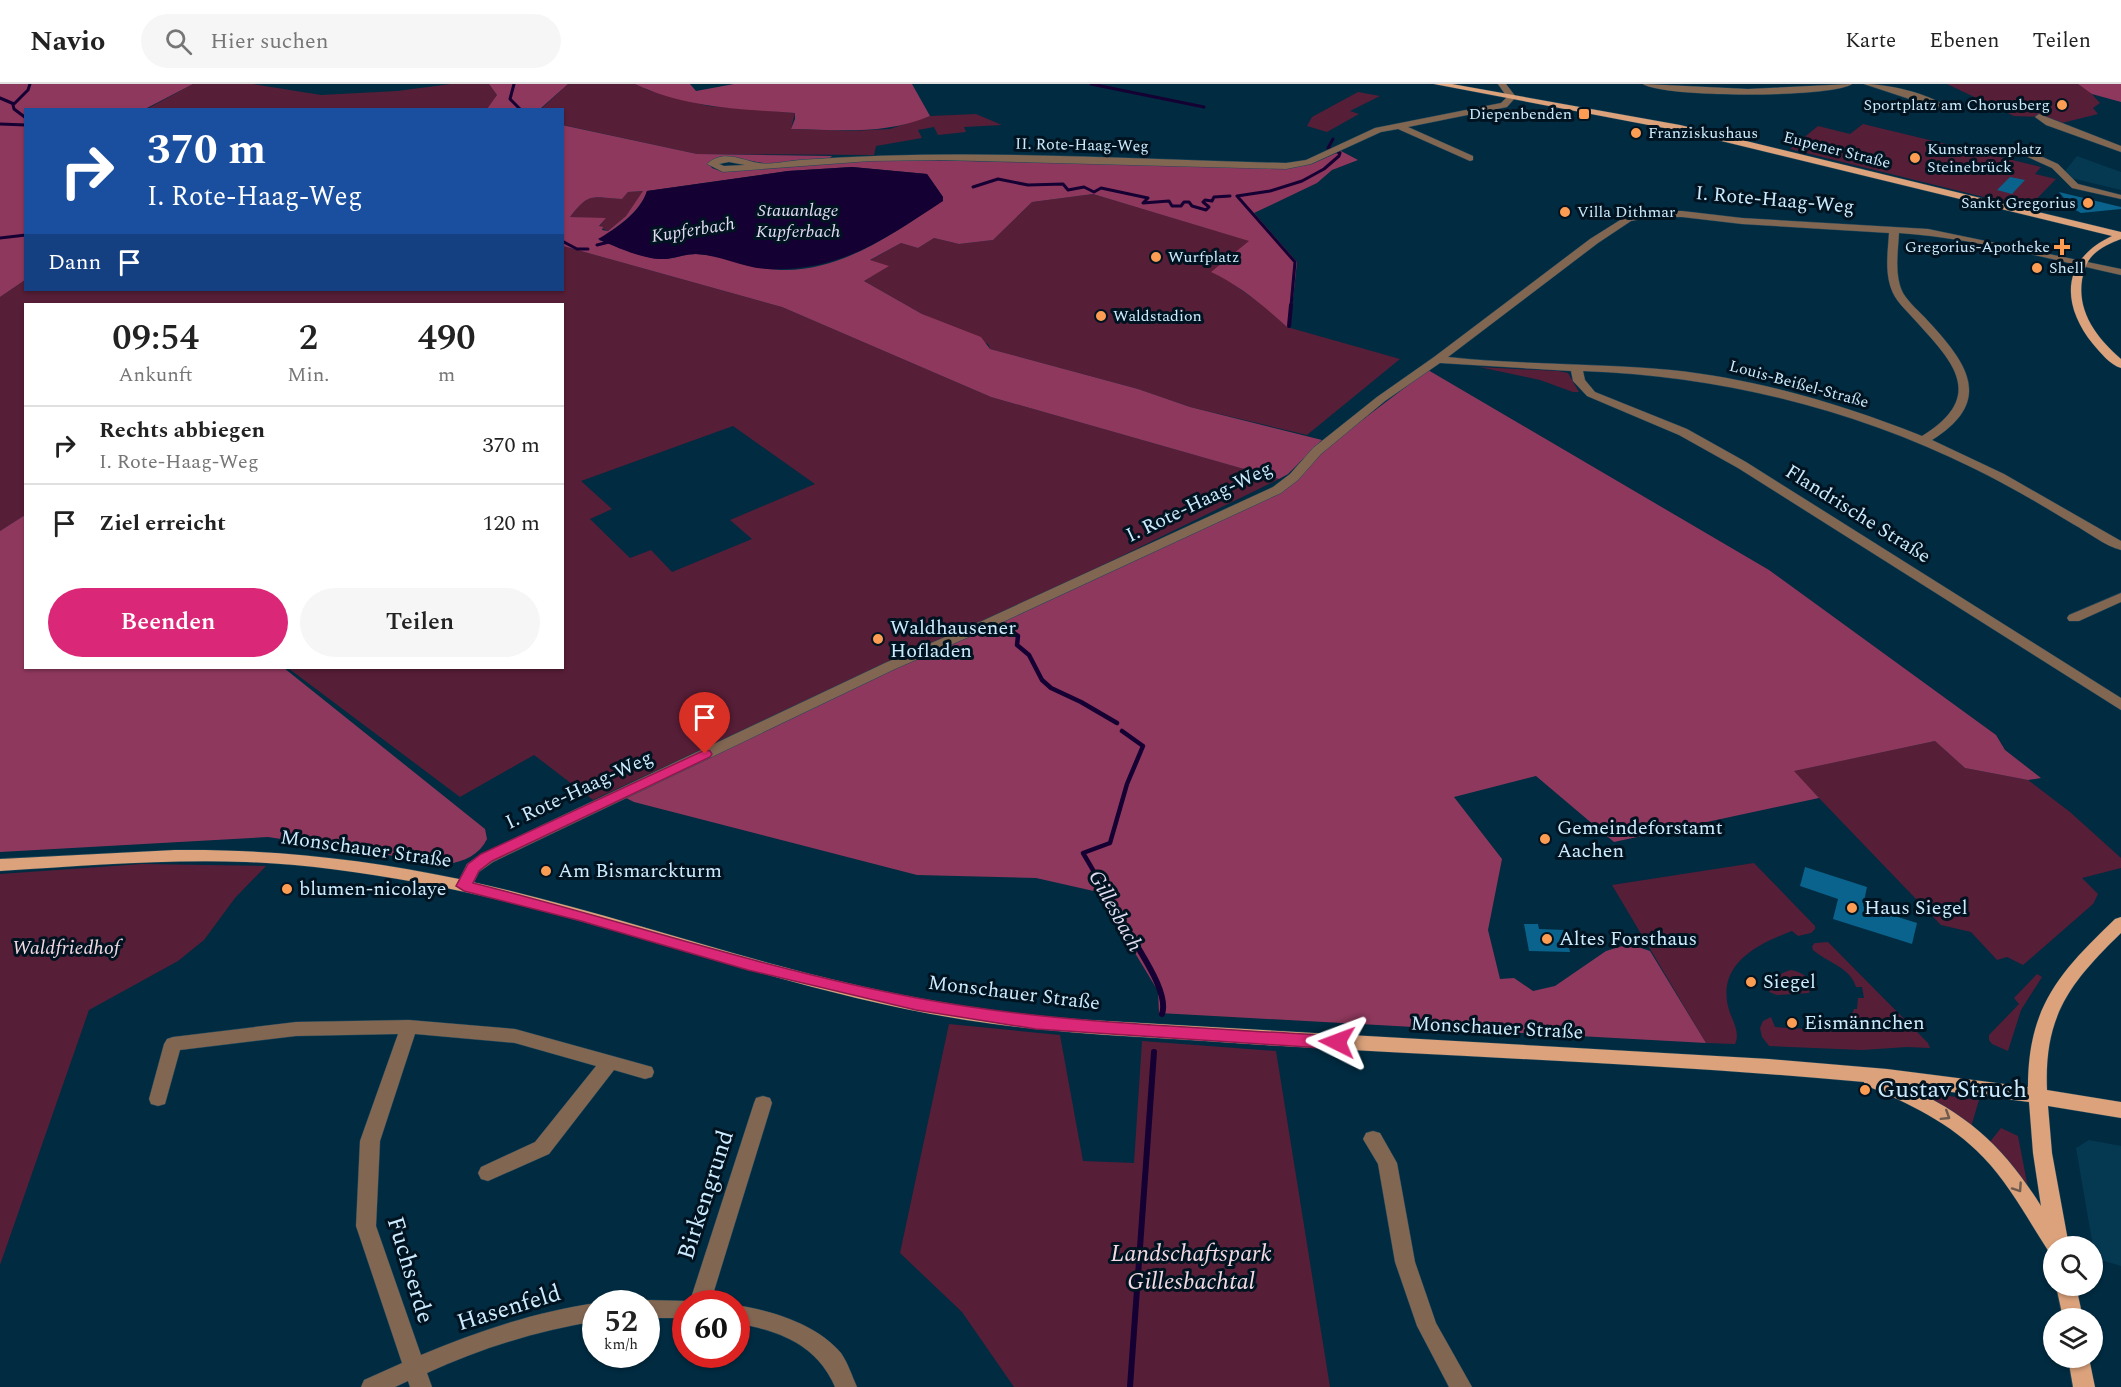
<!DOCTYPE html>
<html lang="de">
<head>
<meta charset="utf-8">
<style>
	:root { --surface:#fff; --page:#f6f6f6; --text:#222; --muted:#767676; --line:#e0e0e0; --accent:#db2777 }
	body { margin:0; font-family:Spectral,serif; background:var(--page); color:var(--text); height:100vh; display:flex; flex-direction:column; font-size:22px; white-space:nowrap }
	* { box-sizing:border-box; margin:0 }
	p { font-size:20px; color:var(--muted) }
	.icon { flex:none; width:33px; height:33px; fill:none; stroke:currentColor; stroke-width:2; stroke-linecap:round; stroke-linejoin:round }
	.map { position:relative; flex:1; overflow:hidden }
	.panel { position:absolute; left:24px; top:219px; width:540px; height:366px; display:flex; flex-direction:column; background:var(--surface); border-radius:0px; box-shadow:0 2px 4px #0004 }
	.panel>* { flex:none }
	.top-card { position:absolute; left:24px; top:24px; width:540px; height:183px; border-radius:0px; box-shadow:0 2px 4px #0004; background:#1a4fa0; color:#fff; overflow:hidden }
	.fabs { position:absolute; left:2043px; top:1152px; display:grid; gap:12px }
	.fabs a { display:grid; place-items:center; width:60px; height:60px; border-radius:50%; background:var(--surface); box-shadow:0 2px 4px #0004; font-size:30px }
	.speed { position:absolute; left:582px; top:1206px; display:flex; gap:12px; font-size:30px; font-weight:700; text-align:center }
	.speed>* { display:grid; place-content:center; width:78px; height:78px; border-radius:50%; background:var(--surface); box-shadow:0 2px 4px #0004; line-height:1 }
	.speed small { font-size:15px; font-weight:400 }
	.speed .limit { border:9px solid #d22; background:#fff; color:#111 }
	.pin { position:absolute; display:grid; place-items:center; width:51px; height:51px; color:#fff; margin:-62px -26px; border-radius:50% 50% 50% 0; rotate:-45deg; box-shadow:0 0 6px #0007 }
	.pin .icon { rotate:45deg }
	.me { position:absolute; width:66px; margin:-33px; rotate:273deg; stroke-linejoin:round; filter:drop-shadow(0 0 4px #0008) }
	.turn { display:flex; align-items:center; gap:21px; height:126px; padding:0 24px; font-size:27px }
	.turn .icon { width:78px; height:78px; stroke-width:2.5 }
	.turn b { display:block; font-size:42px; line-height:51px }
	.then { display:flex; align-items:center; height:57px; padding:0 24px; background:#0003; gap:12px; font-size:22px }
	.eta { display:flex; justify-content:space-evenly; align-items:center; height:102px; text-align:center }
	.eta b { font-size:36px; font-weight:600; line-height:42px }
	.button { display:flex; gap:12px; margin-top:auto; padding:12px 24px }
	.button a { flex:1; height:69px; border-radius:36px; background:var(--accent); color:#fff; font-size:24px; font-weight:600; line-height:69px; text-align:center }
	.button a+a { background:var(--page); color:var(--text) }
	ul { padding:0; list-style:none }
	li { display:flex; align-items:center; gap:18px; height:78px; padding:0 24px; border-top:2px solid var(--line) }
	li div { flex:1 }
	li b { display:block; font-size:22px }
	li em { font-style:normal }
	header { display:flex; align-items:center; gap:36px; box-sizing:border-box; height:84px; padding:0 30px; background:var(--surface); border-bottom:2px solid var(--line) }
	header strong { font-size:28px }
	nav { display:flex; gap:33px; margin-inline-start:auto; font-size:21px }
	.search { width:420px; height:54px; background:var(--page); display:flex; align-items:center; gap:15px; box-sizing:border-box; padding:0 21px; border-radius:33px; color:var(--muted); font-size:22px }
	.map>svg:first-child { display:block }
	.built { fill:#053952 }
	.green { fill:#571e37; fill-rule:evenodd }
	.forest { fill:#8f385d; fill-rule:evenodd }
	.water { fill:#150033 }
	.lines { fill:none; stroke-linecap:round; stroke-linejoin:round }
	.stream-far3 { stroke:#150033; stroke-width:3 }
	.stream-far2 { stroke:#150033; stroke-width:4 }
	.stream-far1 { stroke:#150033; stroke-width:4.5 }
	.stream { stroke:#150033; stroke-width:6 }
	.building { fill:#0a638c }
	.minor-casing { stroke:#1d465b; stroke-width:1 }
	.major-casing { stroke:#1d465b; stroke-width:1 }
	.minor { fill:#816652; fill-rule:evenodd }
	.major { fill:#dba27b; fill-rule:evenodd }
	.oneway { stroke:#6e5a4e }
	.route { fill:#db2777; stroke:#8e194d; stroke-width:1.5 }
	.poi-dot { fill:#fc9d53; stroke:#001320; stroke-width:2 }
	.labels { text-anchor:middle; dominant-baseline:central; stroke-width:6; stroke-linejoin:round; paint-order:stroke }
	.far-poi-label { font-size:16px; fill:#cdebfe; stroke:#001320; text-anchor:start }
	.far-street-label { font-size:16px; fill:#cdebfe; stroke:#001320 }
	.far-water-label { font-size:18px; font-style:italic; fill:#e1dcf2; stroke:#001320 }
	.street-label { font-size:20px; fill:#cdebfe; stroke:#001320 }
	.poi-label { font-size:20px; fill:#cdebfe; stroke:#001320; text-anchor:start }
	.park-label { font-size:20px; font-style:italic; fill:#f4dae2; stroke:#001320 }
	.water-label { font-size:21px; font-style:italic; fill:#e1dcf2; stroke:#001320 }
	.near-poi-label { font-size:24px; fill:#cdebfe; stroke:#001320; text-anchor:start }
	.near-street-label { font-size:24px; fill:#cdebfe; stroke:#001320 }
	.near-park-label { font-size:24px; font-style:italic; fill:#f4dae2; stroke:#001320 }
</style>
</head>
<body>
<header>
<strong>Navio</strong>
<div class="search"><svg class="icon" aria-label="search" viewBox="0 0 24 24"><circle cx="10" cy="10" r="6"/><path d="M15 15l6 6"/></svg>Hier suchen</div>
<nav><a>Karte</a><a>Ebenen</a><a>Teilen</a></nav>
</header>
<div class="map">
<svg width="2121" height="1303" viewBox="0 0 2121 1303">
	<rect width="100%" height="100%" fill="#002b41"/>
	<path class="built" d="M2077,72L2121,88V106L2071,94L2065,87Z
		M2089,1056L2121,1062V1182L2095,1174L2076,1064Z"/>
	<path class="green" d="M193,0H253L321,11L397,7L451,0H489L497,11L487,26H145Z
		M568,0H635L648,6L708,22L795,29L791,45L852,47L890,45L930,32L976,30L1002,41L964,43L966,48L938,51L934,43L918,46L922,54L876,62L874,71L697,70L563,41L562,26H540Z
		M1947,0H2078L2090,8L2100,19L2093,24L2098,30L2062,39L2046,33L2014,32Z
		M1358,8L1380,12L1350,27L1359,30L1327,48L1307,42L1312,33Z
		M1863,40L2041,83L2035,90L2056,95L2028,124L1790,65L1818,42L1850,50Z
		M644,107L626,132L608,147L599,143L605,135L570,133C589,108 592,113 622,115L628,108Z
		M1093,110L1250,157L1212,188L1226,195L1264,222L1287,243L1400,275L1307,351L1190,323L1138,305L990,265L988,260L922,230L864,197L888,182L869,177L901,159L918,164L934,154L959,160L993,156L1032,118Z
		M563,162L782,223L991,313L1279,395L985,539L861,591L593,716L534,671L460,713L288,584H562V220H26L25,431L0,447V213L25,196L26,206H562ZM733,342L815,400L730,436L752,455L672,488L651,466L630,474L590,435L612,425L581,397Z
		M1479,283L1558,287L1568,289L1579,308H1573L1540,296Z
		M1935,657L1965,684L2028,696L2070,728L2121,774V784L2082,794L2098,810L2093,820L2023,881L2007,873L1997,876L1971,848L1941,841L1793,687Z
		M1754,779L1815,842V845L1811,849L1798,852L1792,847C1755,861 1714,882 1730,929C1734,939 1740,950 1735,960L1706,959L1612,801Z
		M142,780L266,782L235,814L204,856L178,877L89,926L0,1181V790Z
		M1828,858L1928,959L1930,964L1907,963L1862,966L1769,962L1762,953L1760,944L1763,937L1771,933L1775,943C1796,944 1846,951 1854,925H1857L1858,914H1864L1862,903H1856C1850,883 1828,879 1813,866L1812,862L1815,859Z
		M1791,886C1800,888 1807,891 1812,900L1809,909L1777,911L1769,908C1770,898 1780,888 1791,886Z
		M2037,890L2042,893L2021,926L2008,967L1992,960L1989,956V951L2019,920L2014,914Z
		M949,940L1060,951L1083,1077L1134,1079L1142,957L1276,967L1330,1303H1014L962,1228L900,1169Z
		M1920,1008L1979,1016L1971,1043L1918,1009Z
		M2001,1044L2018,1052L2028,1104L1989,1059Z"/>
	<path class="forest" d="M0,0H193L145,25L26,26L25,196L0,213Z
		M489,0H568L540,25H487L497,11Z
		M635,0H690L696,7L734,0H912L930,32C885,51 839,46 791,45L795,35V29C740,25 685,24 635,0Z
		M2078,0H2121V18L2092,10Z
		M562,41L697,70L832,72L829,75L769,80L734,74L711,77L709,80L712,84L723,88L876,75L1288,84L1312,80L1341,67L1358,76L1332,86L1317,99L1254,129L1297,178L1290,242L1287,243C1264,222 1239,201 1211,188L1249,157L1093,110L1032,118L993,156L959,160L934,154L918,164L901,159L870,176L889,182L864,197L922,230L981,253L990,265L1138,305L1190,323L1322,356L1288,390L1279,395L991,313L782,223L563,162ZM852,83L927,90L943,113L942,117C890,152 830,196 763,184C741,180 719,171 696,170C684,170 672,176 660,175C643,174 615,162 599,156C617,142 639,130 647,107L788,87ZM643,107L626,132L608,147L602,146L603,143L599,142L606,134L570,133C589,108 592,113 622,115L628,108Z
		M1428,286L1769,486L1996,651L2005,666L2041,694L2028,696L1965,684L1935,657L1794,687L1819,714L1614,758L1536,692L1454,713L1502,775L1488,846L1500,895L1514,894L1533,907L1555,902L1606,867L1629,860L1650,867L1706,959L1159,929L1158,907L1098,808L1036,794L917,791L634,718L626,714L867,595L1289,403L1332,359Z
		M25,431L26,584H284L485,745L487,755C480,770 464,778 447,780L268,753L0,768V447Z"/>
	<path class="water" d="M852,83L927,90L943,113V117C885,155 840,188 767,185C743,184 720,171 696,170C684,170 671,176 659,175C640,174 616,163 598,155C617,144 640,129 647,107L788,87Z"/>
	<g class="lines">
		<path class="stream-far3" d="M514,0L510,15L521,26
			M1091,0L1204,23
			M0,14L14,20
			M26,34L14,25L13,21L28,6L30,0
			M0,40L26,41
			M973,103L998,95L1028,101L1063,100L1068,106L1084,103L1094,108L1101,104L1148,114L1143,119L1169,117L1172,122H1181L1184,118H1189L1192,122L1206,126L1209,123L1203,118L1205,116L1212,117L1214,113L1230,112
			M1237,112L1295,178L1291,222
			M1237,112L1270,107L1302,97L1324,85L1339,72L1340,69L1328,64L1333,55
			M0,154L26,151
			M562,157L577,165H588
			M597,161L609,158"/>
		<path class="stream-far2" d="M1289,242L1291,221"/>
		<path class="stream-far1" d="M996,538L1018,552L1017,561L1029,571L1042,596L1051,604L1081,618L1117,639
			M1122,647L1143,662L1127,700L1110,759L1083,769L1134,856"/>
		<path class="stream" d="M1133,855C1143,873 1169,910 1162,930
			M1130,1303L1154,968"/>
	</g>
	<path class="building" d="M2010,93L2025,96L2012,110L1997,106Z
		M2059,108L2121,123V125L2081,129L2072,124Z
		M1805,783L1867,803L1863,822L1917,839L1912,860L1833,835L1838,815L1800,802Z
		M1524,840H1538L1539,845L1565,846L1570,868L1529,867Z"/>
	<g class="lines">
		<g class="minor-casing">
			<path id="minor" d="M1498,0H1506L1516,13L1507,23L1408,43L1473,72V76L1470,77L1398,45L1381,48L1311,80L1286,85L940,76L870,77L723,88L707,80C723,65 741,76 759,79C771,81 787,77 800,76C961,64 1124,75 1286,79L1306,76L1375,44L1501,19L1507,13ZM729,78L745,81L724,82L719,80Z
				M1643,0L1748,5L1852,0C1832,14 1664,14 1643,0Z
				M1864,0C1887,0 1928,9 1947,23L1940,25Z
				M2039,30L2121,62V68L2046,41L2035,33Z
				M2021,66H2027L2058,80L2078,100L2121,111V115L2072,104L2052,84L2021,70Z
				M1652,127H1682L1742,134L1928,145L2121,185V191C2048,175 1974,154 1899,149C1898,168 1894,191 1903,209C1909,219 1920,228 1928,237C1968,280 1994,317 1932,356L2004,390L2121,457V466C2105,462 2088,448 2073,440C2040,420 2008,401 1973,384C1851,324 1719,292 1583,287L1585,296L1595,308L1687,345L1746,378L2121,614V626L1738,384L1679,351L1587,312L1573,297L1571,287L1440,279L1385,317L1321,370L1298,396L1281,409L992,543L895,585L493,778L479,788L470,806H458L456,802L467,780L481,770L885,579L982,537L1273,403L1290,390L1313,364L1377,313L1434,273L1590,155L1625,133ZM1652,133H1682L1742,140L1889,149C1888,168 1884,190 1893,209C1897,218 1906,226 1913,234C1952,277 1988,311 1922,352C1841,320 1757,295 1671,286C1597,279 1522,281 1448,273L1598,159L1631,137Z
				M2121,509V518L2079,537H2069L2067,534L2069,531Z
				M409,936L515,945L645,981L652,983L654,988L652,993L645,995L614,986L549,1070L488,1097L481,1095L478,1089L481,1083L535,1058L596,982L515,959L415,950L380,1057L376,1142L421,1271C478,1247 535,1228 596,1219L598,1220H596V1237C537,1247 481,1264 427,1289L432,1303H410L408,1297L395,1303H361L364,1296L402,1279L356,1142L360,1057L398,950L296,952L180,966L165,1020L158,1022L151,1020L149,1015L164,960L167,955L173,953L296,938Z
				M763,1012L770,1014L772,1019L710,1220H686V1234H646V1220L639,1218L646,1216L690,1217L754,1019L756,1014Z
				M1373,1047L1380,1049L1397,1079L1415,1178L1436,1239L1472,1303H1449L1417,1242L1395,1178L1378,1080L1363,1055L1366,1049Z
				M736,1221C773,1227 816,1240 841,1269C848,1279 852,1292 857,1303H835C817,1261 780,1247 736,1239Z"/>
		</g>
		<g class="major-casing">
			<path id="major" d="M1434,0H1452L1680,41L2121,148V155C2111,159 2101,163 2093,171C2086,178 2084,187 2082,196C2077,229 2098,255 2121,275V284C2110,281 2100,268 2093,260C2060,219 2062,175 2112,152L1680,47Z
				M175,766C271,765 365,775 459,795C566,818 670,852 776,881C878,909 983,929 1089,936L1769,975L1887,985L2028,1003C2028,922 2060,888 2115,835L2121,833V849C2070,899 2044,931 2047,1006L2121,1018V1034L2048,1022L2052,1069L2069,1162H2054V1170L2049,1168C2028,1136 2010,1101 1983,1073C1951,1039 1908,1019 1865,1001L1864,998C1659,979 1454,973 1249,960C1155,953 1060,951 966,936C778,906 602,832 415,798C359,788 303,780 246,778C164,775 82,782 0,787V775ZM1905,1002L2029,1018L2033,1069L2041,1122C2005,1064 1968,1030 1905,1002Z
				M2056,1202H2076L2083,1234H2063Z
				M2068,1274H2089L2095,1303H2073Z"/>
		</g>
		<use href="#minor" class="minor"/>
		<use href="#major" class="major"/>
	</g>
	<defs><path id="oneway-chevron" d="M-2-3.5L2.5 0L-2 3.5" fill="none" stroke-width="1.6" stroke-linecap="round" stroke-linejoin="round" transform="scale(1.5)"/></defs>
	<g class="oneway">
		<use href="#oneway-chevron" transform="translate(1946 1032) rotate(32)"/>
		<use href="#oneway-chevron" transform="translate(2018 1104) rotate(56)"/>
	</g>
	<path class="route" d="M705,666L710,667L712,670L710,673L492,777L479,787L473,799C621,836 767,886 917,914C1055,940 1197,943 1337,952L1343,954L1345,958L1343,963L1337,965L1036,945L916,926L748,886L581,837L464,807L456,802L468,780L481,770Z"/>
	<g class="poi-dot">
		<circle cx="2062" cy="21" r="6"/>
		<rect x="1578" y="24" width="12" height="12" rx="3"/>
		<circle cx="1636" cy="49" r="6"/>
		<circle cx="1915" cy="74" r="6"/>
		<circle cx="2088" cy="119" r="6"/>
		<circle cx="1565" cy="128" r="6"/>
		<path d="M2059 154h6v6h6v6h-6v6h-6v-6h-6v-6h6z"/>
		<circle cx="1156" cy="173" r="6"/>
		<circle cx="2037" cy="184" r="6"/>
		<circle cx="1101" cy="232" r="6"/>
		<circle cx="878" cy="555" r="6"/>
		<circle cx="1545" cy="755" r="6"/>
		<circle cx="546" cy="787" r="6"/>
		<circle cx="287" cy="805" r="6"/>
		<circle cx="1852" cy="824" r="6"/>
		<circle cx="1547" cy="855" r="6"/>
		<circle cx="1751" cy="898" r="6"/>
		<circle cx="1792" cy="939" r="6"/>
		<circle cx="1865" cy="1006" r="6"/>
	</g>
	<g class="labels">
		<g class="far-poi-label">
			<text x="2050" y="21" text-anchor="end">Sportplatz am Chorusberg</text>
			<text x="1572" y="30" text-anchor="end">Diepenbenden</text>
			<text x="1648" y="49">Franziskushaus</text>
			<text x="1927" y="65">Kunstrasenplatz<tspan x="1927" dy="18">Steinebrück</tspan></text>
			<text x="2076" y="119" text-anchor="end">Sankt Gregorius</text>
			<text x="1577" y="128">Villa Dithmar</text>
			<text x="2050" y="163" text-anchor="end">Gregorius-Apotheke</text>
			<text x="1168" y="173">Wurfplatz</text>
			<text x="2049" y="184">Shell</text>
			<text x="1113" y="232">Waldstadion</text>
		</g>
		<g class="far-street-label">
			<text transform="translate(1082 61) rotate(1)">II. Rote-Haag-Weg</text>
			<text transform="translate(1837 66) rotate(14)">Eupener Straße</text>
			<text transform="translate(1799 300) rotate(15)">Louis-Beißel-Straße</text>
		</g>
		<g class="far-water-label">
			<text x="798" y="126">Stauanlage<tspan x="798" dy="21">Kupferbach</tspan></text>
			<text transform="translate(693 146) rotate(-9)">Kupferbach</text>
		</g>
		<g class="street-label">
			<text transform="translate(1775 116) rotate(5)">I. Rote-Haag-Weg</text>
			<text transform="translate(1199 418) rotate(-26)">I. Rote-Haag-Weg</text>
			<text transform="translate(1858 430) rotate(32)">Flandrische Straße</text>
			<text transform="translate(579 706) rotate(-25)">I. Rote-Haag-Weg</text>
			<text transform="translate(366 765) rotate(8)">Monschauer Straße</text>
			<text transform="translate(1014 909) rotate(7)">Monschauer Straße</text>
			<text transform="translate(1497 944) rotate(3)">Monschauer Straße</text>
		</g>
		<g class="poi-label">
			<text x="890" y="544">Waldhausener<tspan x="890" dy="23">Hofladen</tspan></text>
			<text x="1557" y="744">Gemeindeforstamt<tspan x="1557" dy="23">Aachen</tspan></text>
			<text x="558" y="787">Am Bismarckturm</text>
			<text x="299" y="805">blumen-nicolaye</text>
			<text x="1864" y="824">Haus Siegel</text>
			<text x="1559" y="855">Altes Forsthaus</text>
			<text x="1763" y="898">Siegel</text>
			<text x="1804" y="939">Eismännchen</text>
		</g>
		<g class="park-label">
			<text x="66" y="864">Waldfriedhof</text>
		</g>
		<g class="water-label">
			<text transform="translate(1115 827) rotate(61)">Gillesbach</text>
		</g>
		<g class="near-poi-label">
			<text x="1877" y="1006">Gustav Struch</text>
		</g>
		<g class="near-street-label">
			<text transform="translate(706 1111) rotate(-72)">Birkengrund</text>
			<text transform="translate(410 1186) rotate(73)">Fuchserde</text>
			<text transform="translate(509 1224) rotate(-17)">Hasenfeld</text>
		</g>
		<g class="near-park-label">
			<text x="1191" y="1170">Landschaftspark<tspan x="1191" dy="28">Gillesbachtal</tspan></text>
		</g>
	</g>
</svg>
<div class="fabs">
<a><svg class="icon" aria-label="search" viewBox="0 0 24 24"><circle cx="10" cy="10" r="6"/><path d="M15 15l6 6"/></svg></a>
<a><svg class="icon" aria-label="layers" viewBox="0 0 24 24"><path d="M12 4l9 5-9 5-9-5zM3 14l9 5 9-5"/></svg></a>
</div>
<div class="speed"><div>52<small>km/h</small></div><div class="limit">60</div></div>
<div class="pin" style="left:705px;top:670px;background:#d93025"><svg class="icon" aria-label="arrive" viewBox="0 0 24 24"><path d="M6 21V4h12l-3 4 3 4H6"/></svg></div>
<svg class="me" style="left:1337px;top:958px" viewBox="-20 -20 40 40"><path d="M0-17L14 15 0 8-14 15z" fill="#db2777" stroke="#fff" stroke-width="4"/></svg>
<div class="top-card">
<div class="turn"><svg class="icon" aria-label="right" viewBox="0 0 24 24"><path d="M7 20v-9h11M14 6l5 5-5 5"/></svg><div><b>370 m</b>I. Rote-Haag-Weg</div></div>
<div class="then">Dann<svg class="icon" aria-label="arrive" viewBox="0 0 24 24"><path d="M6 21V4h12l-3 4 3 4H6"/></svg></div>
</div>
<section class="panel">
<div class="eta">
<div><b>09:54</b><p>Ankunft</p></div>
<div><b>2</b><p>Min.</p></div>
<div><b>490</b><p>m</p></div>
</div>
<ul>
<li><svg class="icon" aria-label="right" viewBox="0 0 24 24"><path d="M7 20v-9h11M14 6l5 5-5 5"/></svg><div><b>Rechts abbiegen</b><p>I. Rote-Haag-Weg</p></div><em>370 m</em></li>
<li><svg class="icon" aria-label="arrive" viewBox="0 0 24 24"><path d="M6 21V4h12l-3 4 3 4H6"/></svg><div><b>Ziel erreicht</b></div><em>120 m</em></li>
</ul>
<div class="button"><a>Beenden</a><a>Teilen</a></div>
</section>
</div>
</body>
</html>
